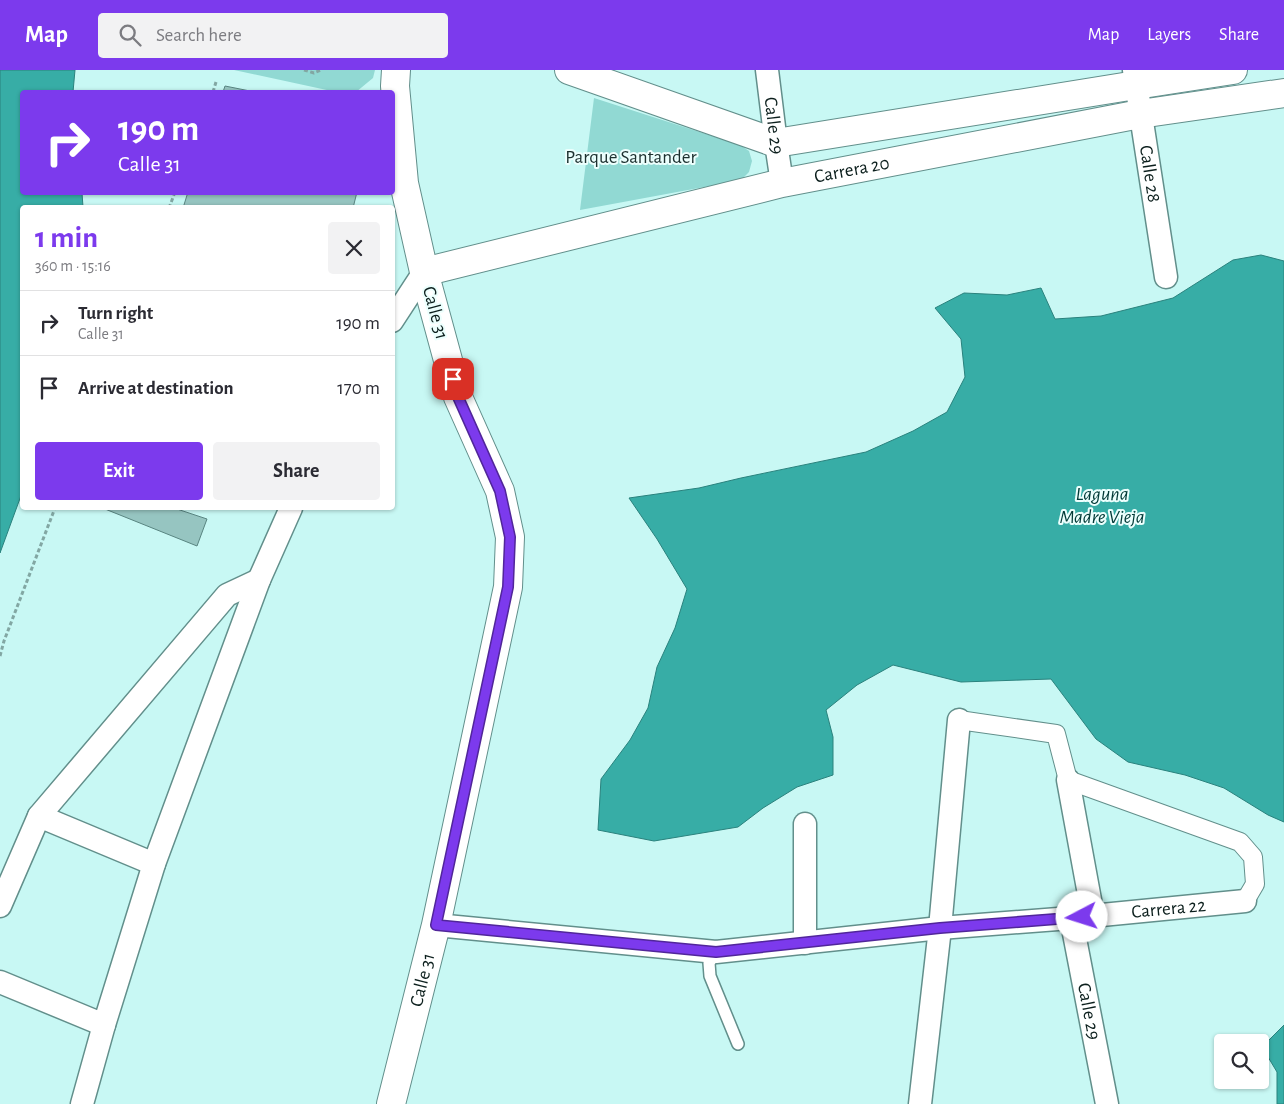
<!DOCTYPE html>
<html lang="en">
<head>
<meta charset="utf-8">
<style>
	:root { --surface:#fff; --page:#f2f2f3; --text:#2b2b33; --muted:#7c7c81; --line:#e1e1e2; --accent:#7c3aed }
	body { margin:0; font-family:"Alegreya Sans",sans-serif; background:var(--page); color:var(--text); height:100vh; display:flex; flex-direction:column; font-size:19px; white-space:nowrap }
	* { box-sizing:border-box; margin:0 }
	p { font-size:16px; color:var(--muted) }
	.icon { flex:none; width:28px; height:28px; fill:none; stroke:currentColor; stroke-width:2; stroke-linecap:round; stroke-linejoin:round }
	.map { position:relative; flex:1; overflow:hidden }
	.side { position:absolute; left:20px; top:135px; width:375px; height:305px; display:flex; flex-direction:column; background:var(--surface); border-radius:5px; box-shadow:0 1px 4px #0004 }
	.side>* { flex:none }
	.hud { position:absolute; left:20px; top:20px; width:375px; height:105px; border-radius:5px; box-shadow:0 1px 4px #0004; background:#7c3aed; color:#fff; overflow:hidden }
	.controls { position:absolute; left:1214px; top:964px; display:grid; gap:10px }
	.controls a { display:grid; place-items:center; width:55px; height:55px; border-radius:5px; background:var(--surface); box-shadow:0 1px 4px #0004; font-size:25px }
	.pin { position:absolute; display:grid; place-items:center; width:42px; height:42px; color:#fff; margin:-21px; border-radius:10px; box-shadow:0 2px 8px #0006 }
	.me { position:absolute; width:55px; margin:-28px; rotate:265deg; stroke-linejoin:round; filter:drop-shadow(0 0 4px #0008) }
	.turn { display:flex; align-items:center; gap:18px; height:105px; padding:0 15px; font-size:22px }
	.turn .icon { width:65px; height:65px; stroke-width:2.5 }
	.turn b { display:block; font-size:35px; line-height:42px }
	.round { display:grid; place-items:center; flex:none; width:52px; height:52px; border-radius:5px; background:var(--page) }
	.head { display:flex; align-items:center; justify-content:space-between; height:85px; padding:0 15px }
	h1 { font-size:30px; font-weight:700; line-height:38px; color:var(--accent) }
	.action { display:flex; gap:10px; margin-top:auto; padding:10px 15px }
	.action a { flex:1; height:58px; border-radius:5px; background:var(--accent); color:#fff; font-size:20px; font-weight:700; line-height:58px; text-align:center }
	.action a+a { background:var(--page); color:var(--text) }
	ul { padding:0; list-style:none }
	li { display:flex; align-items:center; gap:15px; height:65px; padding:0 15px; border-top:1px solid var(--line) }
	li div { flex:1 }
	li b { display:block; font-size:19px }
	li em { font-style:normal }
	header { display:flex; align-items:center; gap:30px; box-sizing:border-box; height:70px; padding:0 25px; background:var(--accent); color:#fff }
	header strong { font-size:24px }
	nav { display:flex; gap:28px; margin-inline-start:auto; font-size:18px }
	.search { width:350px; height:45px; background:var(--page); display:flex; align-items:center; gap:12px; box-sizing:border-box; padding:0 18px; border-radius:5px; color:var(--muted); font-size:19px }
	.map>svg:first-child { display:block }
	.green { fill:#91d9d3 }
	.water { fill:#37ada6; stroke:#2a827d }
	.building { fill:#96c5c1; stroke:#598581 }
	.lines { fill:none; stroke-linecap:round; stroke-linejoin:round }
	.service-casing { stroke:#628f8b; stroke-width:14 }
	.pedestrian-casing { stroke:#628f8b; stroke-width:20 }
	.minor-casing { stroke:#628f8b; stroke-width:25 }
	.tertiary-casing { stroke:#628f8b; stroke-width:30 }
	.path { stroke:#82a7a3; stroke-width:3; stroke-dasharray:4 2.5; stroke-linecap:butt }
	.service { stroke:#fff; stroke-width:11 }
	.pedestrian { stroke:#fff; stroke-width:18 }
	.minor { stroke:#fff; stroke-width:22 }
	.tertiary { stroke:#fff; stroke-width:28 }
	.route-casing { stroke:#51269a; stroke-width:12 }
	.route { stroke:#7c3aed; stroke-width:9 }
	.labels { text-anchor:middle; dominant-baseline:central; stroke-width:4; stroke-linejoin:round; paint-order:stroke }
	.street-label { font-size:19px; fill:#0c1f1d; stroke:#ecfffd }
	.park-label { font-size:19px; fill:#1c302f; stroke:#ecfffd }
	.water-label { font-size:20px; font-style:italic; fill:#023a37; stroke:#ecfffd }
</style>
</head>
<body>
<header>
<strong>Map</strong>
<div class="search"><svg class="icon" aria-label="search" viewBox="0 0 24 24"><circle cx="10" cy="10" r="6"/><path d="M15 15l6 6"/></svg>Search here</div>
<nav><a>Map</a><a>Layers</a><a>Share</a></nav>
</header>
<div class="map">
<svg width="1284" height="1034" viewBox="0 0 1284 1034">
	<rect width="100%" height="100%" fill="#c8f8f4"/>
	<path class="green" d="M234,0H375L373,8L356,22H336Z
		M594,28L740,75L749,81L752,91L749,102L743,108L715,115L580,140Z"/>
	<path class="water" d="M0,0H75L73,22H22V122L82,123L83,137L22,138V423L0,483Z
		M1261,185L1284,191V752L1268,745L1224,718L1185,705L1128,692L1096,669L1051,609L961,612L893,595L857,615L826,640L833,667V705L797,717L763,738L738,757L654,771L598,760L601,709L630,670L648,638L657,597L675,558L687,519L657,469L629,428L699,418L741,408L866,382L913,361L947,342L965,307L961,269L935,238L964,223L1007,225L1041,218L1055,249L1101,246L1173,228L1233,190Z
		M1284,955V1034H1277V1002L1262,977Z"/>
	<path class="building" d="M225,16L255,22H223Z
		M188,122H357L353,138H183Z
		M105,438H174L207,449L197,476L105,439Z"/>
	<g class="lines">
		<g class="service-casing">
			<path id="service" d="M716,882L709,893L710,906L738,974"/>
		</g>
		<g class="pedestrian-casing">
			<path id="pedestrian" d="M959,650L1056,664L1068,710L1240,772L1253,787L1255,814L1245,831"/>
		</g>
		<g class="minor-casing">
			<g id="minor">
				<path id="s1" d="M767,0L776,73L782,113"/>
				<path id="s2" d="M1134,0L1166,207"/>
				<path d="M392,251L424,202"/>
				<path d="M1068,710L1093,846"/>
				<path d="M39,746L154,794"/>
				<path d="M0,836L39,746L227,525L259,510"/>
				<path id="s3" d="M1071,848L1107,1034"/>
				<path id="s4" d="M436,855L716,882L940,858L1071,848L1245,831"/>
				<path d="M805,873V754"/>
				<path d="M0,912L104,955"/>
				<path d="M82,1034L104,955L154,794L259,510L291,438"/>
				<path d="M920,1034L940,858L959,650"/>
			</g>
		</g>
		<g class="tertiary-casing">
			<g id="tertiary">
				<path d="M569,0L776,73L1136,15L1233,0"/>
				<path id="s5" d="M424,202L782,113L1140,44L1284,23"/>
				<path id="s6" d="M391,1034L436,855L508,517L510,467L500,421L458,327L424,202L404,113L395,16L396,0"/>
			</g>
		</g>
		<path class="path" d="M304,0L314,3L321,0
			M213,22L216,12
			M169,138L175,122
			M0,586L4,571L55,438"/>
		<use href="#service" class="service"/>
		<use href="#pedestrian" class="pedestrian"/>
		<use href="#minor" class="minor"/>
		<use href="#tertiary" class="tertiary"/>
	</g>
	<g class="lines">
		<g class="route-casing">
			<path id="route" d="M453,309L458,327L500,421L510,467L508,517L436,855L716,882L940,858L1082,847"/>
		</g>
		<use href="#route" class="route"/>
	</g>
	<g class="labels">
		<g class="street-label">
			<text stroke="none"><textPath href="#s1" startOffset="56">Calle 29</textPath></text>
			<text stroke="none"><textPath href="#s5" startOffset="440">Carrera 20</textPath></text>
			<text stroke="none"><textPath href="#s2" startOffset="105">Calle 28</textPath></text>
			<text transform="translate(435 243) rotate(75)">Calle 31</text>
			<text stroke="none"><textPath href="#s4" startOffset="736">Carrera 22</textPath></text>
			<text stroke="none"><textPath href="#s6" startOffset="128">Calle 31</textPath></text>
			<text stroke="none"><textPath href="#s3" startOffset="95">Calle 29</textPath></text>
		</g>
		<g class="park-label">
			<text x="631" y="87">Parque Santander</text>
		</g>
		<g class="water-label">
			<text x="1102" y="424">Laguna<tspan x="1102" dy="23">Madre Vieja</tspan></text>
		</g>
	</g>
</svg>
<div class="controls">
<a><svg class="icon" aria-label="search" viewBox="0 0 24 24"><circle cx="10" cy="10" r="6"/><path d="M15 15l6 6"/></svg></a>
</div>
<div class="pin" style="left:453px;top:309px;background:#d93025"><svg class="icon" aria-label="arrive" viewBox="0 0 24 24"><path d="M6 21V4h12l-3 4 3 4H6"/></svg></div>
<svg class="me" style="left:1082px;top:847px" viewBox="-20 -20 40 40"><circle r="19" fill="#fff"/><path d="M0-13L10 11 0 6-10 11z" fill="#7c3aed"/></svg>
<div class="hud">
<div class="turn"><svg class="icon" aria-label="right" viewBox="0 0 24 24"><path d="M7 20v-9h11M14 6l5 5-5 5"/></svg><div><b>190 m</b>Calle 31</div></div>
</div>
<section class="side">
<div class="head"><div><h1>1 min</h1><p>360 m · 15:16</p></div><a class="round"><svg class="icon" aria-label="close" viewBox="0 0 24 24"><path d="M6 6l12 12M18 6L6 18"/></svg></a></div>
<ul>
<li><svg class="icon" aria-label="right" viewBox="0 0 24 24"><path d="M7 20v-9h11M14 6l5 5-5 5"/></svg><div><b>Turn right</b><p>Calle 31</p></div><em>190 m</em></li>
<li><svg class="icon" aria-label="arrive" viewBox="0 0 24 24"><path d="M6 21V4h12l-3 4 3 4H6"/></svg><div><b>Arrive at destination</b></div><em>170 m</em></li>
</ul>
<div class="action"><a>Exit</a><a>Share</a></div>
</section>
</div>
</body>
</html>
